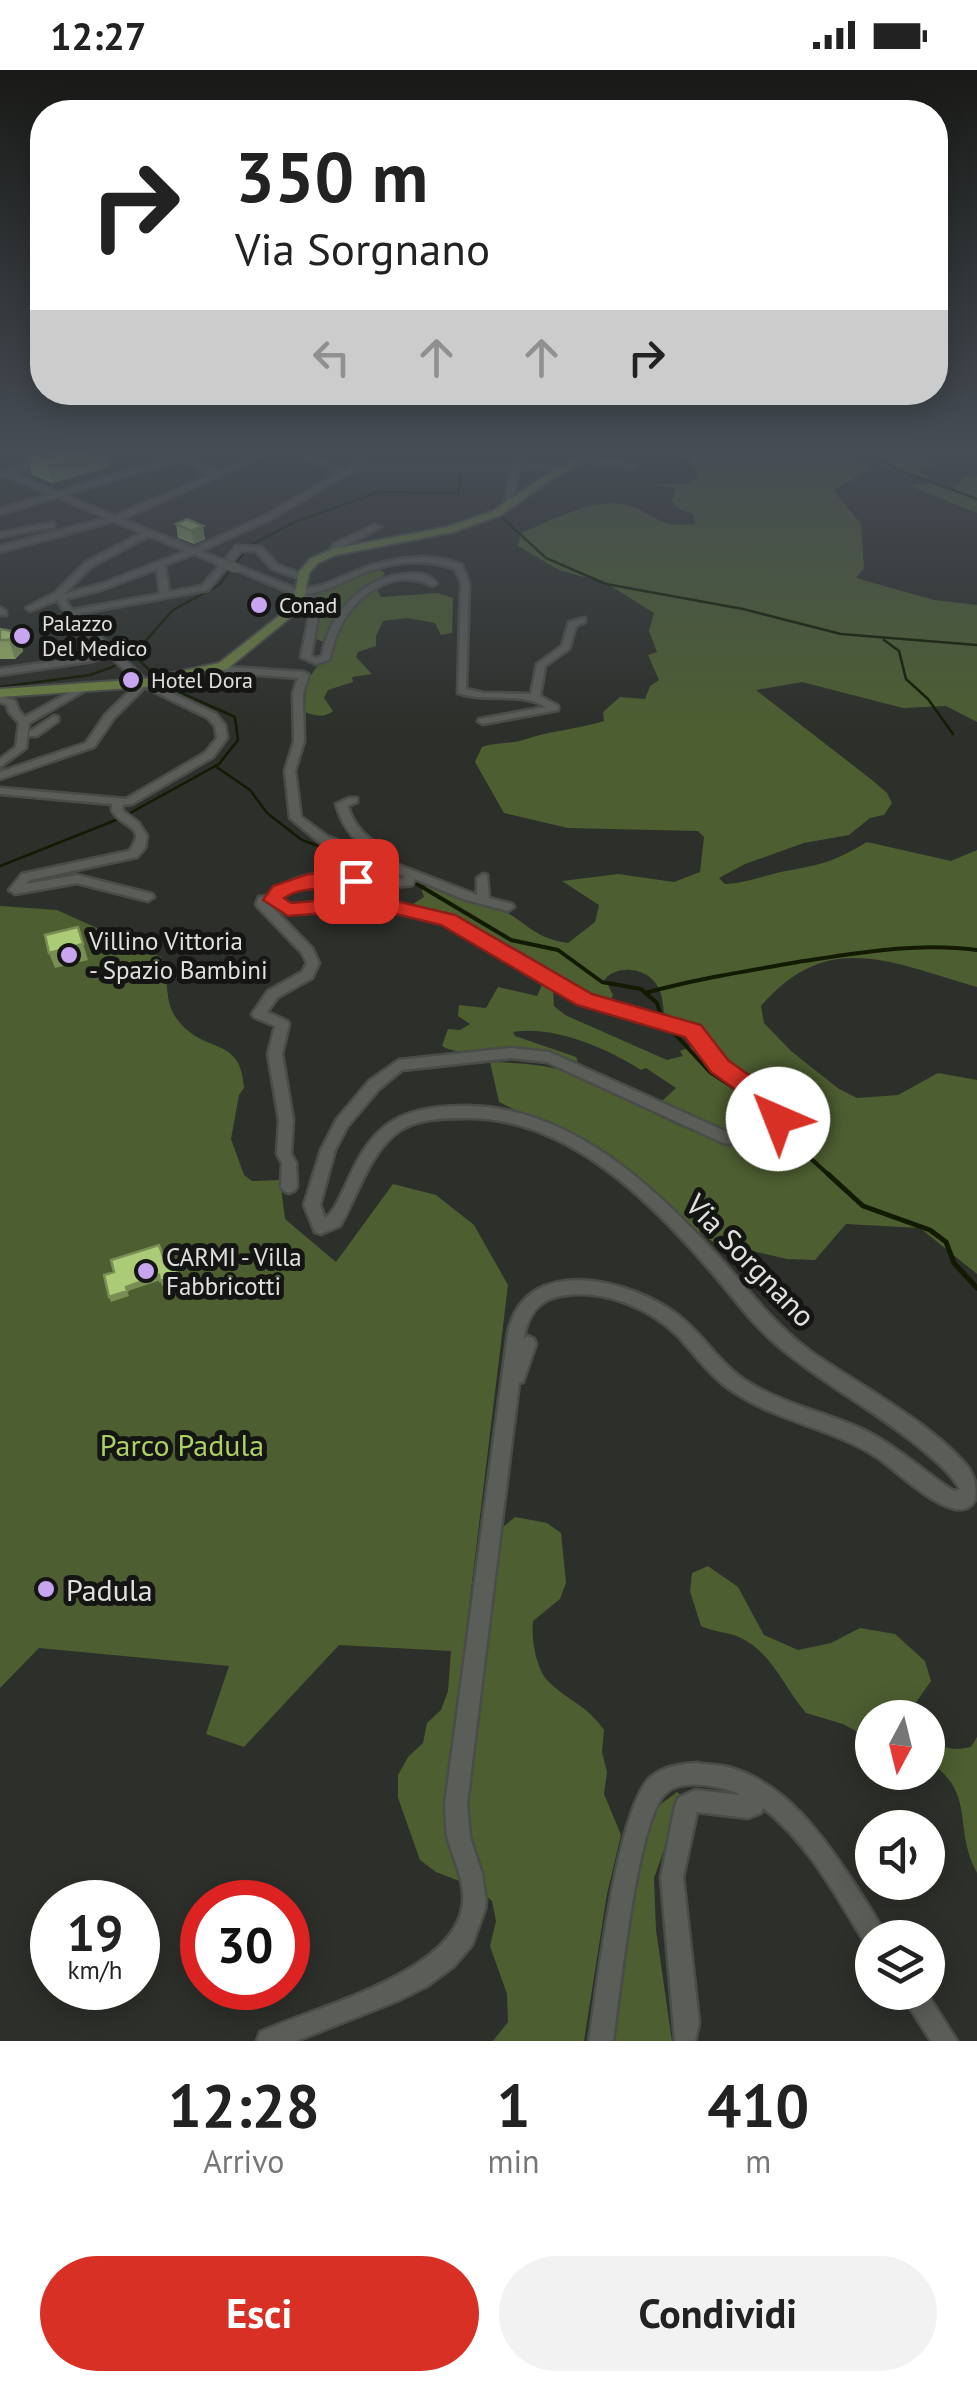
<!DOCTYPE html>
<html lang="it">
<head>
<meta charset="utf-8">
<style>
	:root { --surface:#fff; --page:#f2f2f2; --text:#222; --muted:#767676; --accent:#d93025 }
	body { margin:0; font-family:"PT Sans",sans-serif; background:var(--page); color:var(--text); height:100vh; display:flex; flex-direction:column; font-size:38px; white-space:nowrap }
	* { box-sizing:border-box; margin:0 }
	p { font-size:32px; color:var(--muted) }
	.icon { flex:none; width:55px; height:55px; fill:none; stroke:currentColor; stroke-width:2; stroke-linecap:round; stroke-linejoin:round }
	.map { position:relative; height:1971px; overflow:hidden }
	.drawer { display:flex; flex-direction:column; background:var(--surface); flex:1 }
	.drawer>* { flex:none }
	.guide { position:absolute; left:30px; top:30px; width:918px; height:305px; border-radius:40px; box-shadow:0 5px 25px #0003; background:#fff; color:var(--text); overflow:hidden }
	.needle { width:65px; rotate:187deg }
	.tools { position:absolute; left:855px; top:1630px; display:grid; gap:20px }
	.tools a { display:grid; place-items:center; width:90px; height:90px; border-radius:50%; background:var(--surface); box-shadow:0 5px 25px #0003; font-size:50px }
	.speed { position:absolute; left:30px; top:1810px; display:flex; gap:20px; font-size:50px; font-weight:700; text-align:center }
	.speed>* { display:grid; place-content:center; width:130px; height:130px; border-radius:50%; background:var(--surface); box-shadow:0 5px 25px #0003; line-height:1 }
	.speed small { font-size:25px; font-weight:400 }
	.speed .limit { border:15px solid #d22; background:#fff; color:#111 }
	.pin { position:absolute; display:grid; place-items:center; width:85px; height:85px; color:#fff; margin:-42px; border-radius:20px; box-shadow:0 5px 15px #0006 }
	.me { position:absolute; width:110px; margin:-55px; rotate:316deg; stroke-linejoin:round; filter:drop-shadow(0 0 8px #0008) }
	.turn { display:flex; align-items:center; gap:35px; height:210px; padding:0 40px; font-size:45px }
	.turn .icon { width:130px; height:130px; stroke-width:2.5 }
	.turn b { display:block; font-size:70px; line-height:85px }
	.lanes { display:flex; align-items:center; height:95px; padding:0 40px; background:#0003; justify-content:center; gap:50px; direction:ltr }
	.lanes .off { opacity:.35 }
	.eta { display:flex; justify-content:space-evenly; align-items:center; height:170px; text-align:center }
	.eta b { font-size:60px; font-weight:800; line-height:70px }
	.button { display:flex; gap:20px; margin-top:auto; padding:20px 40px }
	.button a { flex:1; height:115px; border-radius:60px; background:var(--accent); color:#fff; font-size:40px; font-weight:800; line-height:115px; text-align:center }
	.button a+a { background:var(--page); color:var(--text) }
	.status { display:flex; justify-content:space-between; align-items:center; height:70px; padding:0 50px; background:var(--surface); direction:ltr }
	.status svg { height:28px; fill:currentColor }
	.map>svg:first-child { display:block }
	.green { fill:#4d5e31 }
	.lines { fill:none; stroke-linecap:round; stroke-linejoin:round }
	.stream-far2 { stroke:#121b02; stroke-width:2.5 }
	.stream-far1 { stroke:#121b02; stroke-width:4 }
	.stream { stroke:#121b02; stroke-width:5 }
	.minor-casing { stroke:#4a4c47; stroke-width:5 }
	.major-casing { stroke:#4a4c47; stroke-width:4 }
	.minor { fill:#5b5d58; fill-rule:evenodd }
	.major { fill:#6b7f42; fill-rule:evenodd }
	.minor-bridge-casing { stroke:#4a4c47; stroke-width:11; stroke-linecap:butt }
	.minor-bridge { stroke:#5b5d58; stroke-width:9 }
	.wall { fill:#93af65 }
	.shaded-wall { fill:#788e53 }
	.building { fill:#abcb76; stroke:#788e53; stroke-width:2.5 }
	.route { fill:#d93025; stroke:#8d1f18; stroke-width:2.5 }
	.poi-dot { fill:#c8a6ef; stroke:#151614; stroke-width:4 }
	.labels { text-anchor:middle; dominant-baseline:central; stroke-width:10; stroke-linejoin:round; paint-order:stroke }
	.far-poi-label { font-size:22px; fill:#e0e1de; stroke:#151614; text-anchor:start }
	.poi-label { font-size:25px; fill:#e0e1de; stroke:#151614; text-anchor:start }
	.near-street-label { font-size:30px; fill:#e0e1de; stroke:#151614 }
	.near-park-label { font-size:30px; fill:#abd262; stroke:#151614 }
	.near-poi-label { font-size:30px; fill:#e0e1de; stroke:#151614; text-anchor:start }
</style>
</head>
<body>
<div class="status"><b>12:27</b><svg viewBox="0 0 49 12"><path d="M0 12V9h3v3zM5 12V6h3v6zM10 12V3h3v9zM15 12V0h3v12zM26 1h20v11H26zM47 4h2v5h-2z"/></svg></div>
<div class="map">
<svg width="977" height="1971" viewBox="0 0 977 1971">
	<rect width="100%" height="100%" fill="#2d2f2a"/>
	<path class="green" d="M676,382H743L776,388L788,382H808L812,391L853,385L869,400L833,420L861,454L864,498L856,508L934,530L977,535V652L946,636L903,638L802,612L756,620L872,710L887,723L892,733L884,745L870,748L849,765L804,773L745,794L719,808L725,814C747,813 765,805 786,801C824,794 833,792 867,772L951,791L977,780V917C892,893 828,858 761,936L764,953L791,981L839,1019L857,1028L898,1025L938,1003L977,1010V1204L920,1158L846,1154L815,1190L787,1189L713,1172L675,1145L607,1085L499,1032L490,992C520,993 546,994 574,1004C611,1017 771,1122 790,1055L785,1033L732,999L692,954L664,943C663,935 662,923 658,917C648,898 619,894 605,909L613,925L610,931C538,908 485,855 413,834L424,827L421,818L426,815C449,824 473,831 496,838C525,848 528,867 568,873L595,852L599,835L562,811L618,804L674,812L700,802L704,767L698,761L568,758L504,743L475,692L482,677C495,672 510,674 523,670C552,660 575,660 604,651L603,642L620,627L645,629L650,616L659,610L648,585L657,582L649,561L654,543L606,513L559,500L518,476L521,463C550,452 588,429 621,434C657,441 652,459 696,454L693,444L679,439L671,431L676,418L647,414H686L699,407L691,389L674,387Z
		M862,382H921L937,395L919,402L930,407L923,409L879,395Z
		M967,405H977V443L908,415L934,413L952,421Z
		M377,499L385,503L375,515L381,527L438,523L453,528L452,563L441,565L435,553L407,548L383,551L376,566V576L358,582L356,587L372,604L352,607L353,612L328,620L324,628L333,641C324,648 315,646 305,642C305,619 307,601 328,588V574L314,568L324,531L310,527Z
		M0,836L57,840L161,887C170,907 163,931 177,949C204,986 241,964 244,1018L239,1025L231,1069L244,1105L252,1111L280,1110L285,1149L336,1192L393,1114L436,1125L474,1155L508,1215L465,1570L485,1569L503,1457L515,1447L547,1453L561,1463L566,1513L560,1529L533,1551C531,1568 536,1600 549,1612C568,1631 587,1635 604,1660L602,1682L607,1702L604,1724L621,1765L607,1824L584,1971H493L508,1952L507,1924L490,1876L496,1851L492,1831L475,1817L436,1802L420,1790L398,1728V1705L408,1687L423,1673L427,1653L441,1640L448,1621L451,1581L339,1575L244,1677L206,1664L229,1596L39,1578L0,1618Z
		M543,913L553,917L554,936L565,945L667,990L683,986L680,981L695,975L712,1000L761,1031L765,1040L762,1053L748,1064L712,1057L661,1032L676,1018L646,998L641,1000C610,980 555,955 513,962L515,966L576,987L578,992C556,984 531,980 506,979C485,979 461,987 442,976L448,959L460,960L470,954L458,946L459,935L486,938L498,917L537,926Z
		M708,1496L738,1517L764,1565L798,1580L831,1573L860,1558L895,1564L925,1591L931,1611L912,1638L916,1647L872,1648V1670L843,1654L806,1643C784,1618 772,1582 739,1567C727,1562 714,1562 701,1556L690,1521L692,1503Z
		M928,1665C940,1679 954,1681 971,1677L977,1667V1803C952,1756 977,1723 928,1691Z
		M677,1722L683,1727L654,1808L656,1860L672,1971H611L638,1783L657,1737Z"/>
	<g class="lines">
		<path class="stream-far2" d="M462,382L463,396
			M866,382L896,399L977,429
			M499,445L546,488L606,514L743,539L841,564L977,575
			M884,570L899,581L906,609L928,629L953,664
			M0,617L90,605L112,597L134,584L173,540L219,515L249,476L297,451L379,422L458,423L462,400
			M215,696L250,720L267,743L302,770L399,806
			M0,796L121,748L219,694L238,670L235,647L166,616L135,586"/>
		<path class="stream-far1" d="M393,804L404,808
			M417,814L511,870L558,880L602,912L641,919L657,933L661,946
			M645,923C695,909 747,901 798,892C858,883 916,872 977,880
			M673,962L710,1002L748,1027L767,1051
			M784,1064L831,1107"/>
		<path class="stream" d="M828,1104L863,1136L930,1160L946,1172L954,1193L977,1218"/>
		<g class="minor-casing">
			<path id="minor" d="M64,382H76L12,403L57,422L177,386L175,382H200L190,387L217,402L264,382H274L122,449L194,478L265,446L339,403L293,382H303L344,400L369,382H377L360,396L512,395L524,382H531L520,395H567L571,397L567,399H519L512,436L508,438L504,436L511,400H354L271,449L201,481L225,491L227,497L208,520L77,544L147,611L216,644L225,655L227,668L213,687L132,734L123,735V741L139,753L147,766L145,778L137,787L30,810L26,814L77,805L152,824L154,827L148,831L77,813L15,824L9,820L22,804L129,781C149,756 121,757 113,742C111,740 112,737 112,734L0,724V718L126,729L205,683L217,668L215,656L208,648L145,617L114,648L94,677L0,709V702L86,673L106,644L138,613L108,584L93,591L0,605V599L91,586L103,579L67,545L57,530L30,541L26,538L55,523L86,492L142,463L114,451L0,482V476L107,448L57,427L0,444V439L50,424L5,406H0V399L5,401ZM183,389L211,405L115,446L64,425ZM149,466L186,481L104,513L64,524L92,496ZM194,484L220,495L202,516L169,522L165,495ZM157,499L160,524L72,540L65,529L98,521Z
				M582,387L630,394L634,396L630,398L579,391V387Z
				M51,453H54V457L0,467V463Z
				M374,455L381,457L340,478L336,484L329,482L334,474Z
				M236,476L261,477L278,495L308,507L304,510L272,499L256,481H241L232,492H226L225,490Z
				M424,487L448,490L462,495L469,513L466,619L484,623L531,624L537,594L562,576L569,552L585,548V552L576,556L569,579L545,596L540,626L558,636V640L483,654L478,651L479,649L546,637C520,621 486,633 458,623L461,513L455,499C425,487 389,492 359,505C341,512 326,522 306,524L321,530L311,586L316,588L322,586C329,543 363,506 408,504C422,503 427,504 437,513L433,516C392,495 352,527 336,566C333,574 332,582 329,590L316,594L301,587L312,532L298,530V526L232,498L239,496L299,520L323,515L371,495L399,489Z
				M0,537L6,541V545H0Z
				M212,596L304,602L309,605L303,623L304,671L295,701L301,747L327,766L383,789C359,777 343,760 336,734L349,728H357V732L348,736C355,762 373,771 393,786L391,789H383L477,825V808L483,804L487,805L489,828L512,834L514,837L508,841L463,829L415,809L412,815C371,822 314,793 280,829L290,836L360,827L452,847L589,926L698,958L725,992L771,1024L786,1044L773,1068L741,1075L723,1073L547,992L511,988L402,1000L379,1019L347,1057L335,1080L320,1135L325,1148C335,1141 339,1128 345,1117C356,1092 369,1065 393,1051C414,1038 442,1036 467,1036C570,1037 653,1115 719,1187C750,1222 776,1257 814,1284C860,1315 932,1354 967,1396C975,1406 977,1418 975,1430C959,1462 898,1402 881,1390C837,1359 782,1353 737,1324C712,1309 697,1287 678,1266C649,1237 601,1218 560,1226C538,1230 527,1247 524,1268L528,1266L534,1269L536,1274L523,1312L519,1313L467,1734L470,1767L482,1804L486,1830L485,1839L472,1875L453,1897L427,1916L397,1931L296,1971H257L260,1962C315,1937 457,1903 463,1833C465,1812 455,1793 449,1773C445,1760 446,1747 445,1734L508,1263C525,1181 633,1210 679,1246C706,1267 721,1297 751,1314C786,1335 827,1343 864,1360C894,1375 919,1397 946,1416L954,1421L960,1419C950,1402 934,1389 918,1376C873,1339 820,1312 776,1274C751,1253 732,1225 710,1200C649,1129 567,1048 467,1048C443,1048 414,1048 394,1065C367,1089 358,1125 340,1156L321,1164L315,1162L304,1135L321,1080L337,1049L369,1011L399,990L511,978L549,982L725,1061L741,1063L763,1059L771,1045L761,1032L715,1000L688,965L579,932L444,853L360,835L288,844L269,834L312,878L319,893L312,908L278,927L267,942L287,951L289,954L282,984L293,1050L291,1084L296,1093L297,1117L294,1121L289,1123L284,1121L281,1117L282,1093L277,1084L279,1050L268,984L275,956L254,947L252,944L268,921L302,902L307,893L302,883L258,837L256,834L259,827L270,826C302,792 355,805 396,809H403L404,806L319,772L290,748L285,701L294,671L293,623L298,608L209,601L207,599Z
				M86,613L91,616L89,618L29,653L26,678L0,697V689L16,677L19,653L9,642L7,635L0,632V626L15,631L19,641L25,647Z
				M54,646L58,647V651L37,666H29V662Z
				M697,1693C707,1695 719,1695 728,1697C786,1713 823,1766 854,1813C865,1831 878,1848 886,1868H872V1879L867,1876C837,1828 809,1773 763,1738L761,1743L748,1748L697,1742L683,1807L699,1953L695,1971H675L661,1807L675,1736L678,1728L695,1720L741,1725C725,1716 683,1708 667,1722C637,1745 620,1927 613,1971H589C597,1921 617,1733 652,1706C665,1696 682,1694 697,1693Z
				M900,1922H926L957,1971H931Z"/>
		</g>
		<g class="major-casing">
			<path id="major" d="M590,382H602L550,410L501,445L453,462L336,485L318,493L309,503L302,538L227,599L144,617L0,627V619L144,609L219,593L293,535L299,502L310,489L333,479L447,457L493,441L544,406Z"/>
		</g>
		<use href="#minor" class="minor"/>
		<use href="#major" class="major"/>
		<g class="minor-bridge-casing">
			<path id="minor-bridge" d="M222,493L236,498"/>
		</g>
		<use href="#minor-bridge" class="minor-bridge"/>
	</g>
	<path class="wall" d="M28,389L109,397L52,413L32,405Z
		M187,449L205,469L194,474L178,468L176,454Z
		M0,559L17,562L23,581L15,589H0Z"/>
	<path class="shaded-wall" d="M97,382H106L109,397L52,413L47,396Z
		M203,456L205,469L194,474L191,461Z
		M17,562L23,581L15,589L9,570Z
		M78,857L88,890L55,898L49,883Z
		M172,1183L180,1209L162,1216L160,1211Z
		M159,1205L161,1210L128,1221L126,1217Z
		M127,1221L129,1226L111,1232L109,1227Z"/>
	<path class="building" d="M50,382H97L47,396L28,389Z
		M187,449L203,456L191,461L176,454Z
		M0,559L17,562L9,570H0Z
		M78,857L83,874L49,883L45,865Z
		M159,1175L163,1186L172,1183L178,1205L160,1211L159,1205L126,1217L127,1221L109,1227L104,1205L114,1202L111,1190Z"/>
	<linearGradient id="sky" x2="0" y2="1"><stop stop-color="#191a17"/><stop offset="0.58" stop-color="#464d55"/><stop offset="1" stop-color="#464d55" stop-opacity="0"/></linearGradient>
	<rect width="977" height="658" fill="url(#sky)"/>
	<path class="route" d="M308,804H356L365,811C347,827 310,810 284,828L291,833L375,826L455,845L592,924L701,955L728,990L784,1030L790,1049L787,1056H770L765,1041L711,1002L685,967L577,935L441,855L375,839L288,846L263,830L273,816Z"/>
	<g class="poi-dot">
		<circle cx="259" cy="535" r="10"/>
		<circle cx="22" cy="566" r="10"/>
		<circle cx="131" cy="610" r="10"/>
		<circle cx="69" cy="885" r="10"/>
		<circle cx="146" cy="1201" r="10"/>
		<circle cx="46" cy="1519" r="10"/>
	</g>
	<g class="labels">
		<g class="far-poi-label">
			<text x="279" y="535">Conad</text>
			<text x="42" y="553">Palazzo<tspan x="42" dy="25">Del Medico</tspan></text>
			<text x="151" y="610">Hotel Dora</text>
		</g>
		<g class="poi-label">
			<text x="89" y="871">Villino Vittoria<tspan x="89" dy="29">- Spazio Bambini</tspan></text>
			<text x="166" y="1187">CARMI - Villa<tspan x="166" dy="29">Fabbricotti</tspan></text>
		</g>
		<g class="near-street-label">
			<text transform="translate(751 1190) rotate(46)">Via Sorgnano</text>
		</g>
		<g class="near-park-label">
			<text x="182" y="1374">Parco Padula</text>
		</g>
		<g class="near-poi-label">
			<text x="66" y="1519">Padula</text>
		</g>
	</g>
</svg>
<div class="tools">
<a><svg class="needle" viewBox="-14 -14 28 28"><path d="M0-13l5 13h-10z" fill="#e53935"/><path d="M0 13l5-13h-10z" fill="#767676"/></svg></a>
<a><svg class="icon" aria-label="sound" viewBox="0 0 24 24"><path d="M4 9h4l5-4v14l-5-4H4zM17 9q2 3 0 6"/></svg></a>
<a><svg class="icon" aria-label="layers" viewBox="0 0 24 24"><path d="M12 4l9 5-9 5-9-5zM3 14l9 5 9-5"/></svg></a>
</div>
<div class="speed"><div>19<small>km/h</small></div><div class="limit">30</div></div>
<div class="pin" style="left:356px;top:811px;background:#d93025"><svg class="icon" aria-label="arrive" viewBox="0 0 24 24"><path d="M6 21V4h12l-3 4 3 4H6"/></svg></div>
<svg class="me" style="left:778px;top:1049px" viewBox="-20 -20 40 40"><circle r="19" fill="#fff"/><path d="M0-13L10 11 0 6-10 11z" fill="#d93025"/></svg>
<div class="guide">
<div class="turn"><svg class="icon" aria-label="right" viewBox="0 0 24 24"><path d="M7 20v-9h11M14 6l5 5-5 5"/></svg><div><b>350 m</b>Via Sorgnano</div></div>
<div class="lanes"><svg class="icon off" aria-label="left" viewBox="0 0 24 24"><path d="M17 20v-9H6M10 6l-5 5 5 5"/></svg><svg class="icon off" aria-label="ahead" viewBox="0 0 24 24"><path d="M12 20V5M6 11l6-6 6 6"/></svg><svg class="icon off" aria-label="ahead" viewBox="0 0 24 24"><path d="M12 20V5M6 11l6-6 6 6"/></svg><svg class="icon" aria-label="right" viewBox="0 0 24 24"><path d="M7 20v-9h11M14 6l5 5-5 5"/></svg></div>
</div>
</div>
<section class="drawer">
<div class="eta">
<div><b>12:28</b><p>Arrivo</p></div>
<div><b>1</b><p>min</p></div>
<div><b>410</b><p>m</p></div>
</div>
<div class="button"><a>Esci</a><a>Condividi</a></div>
</section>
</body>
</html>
